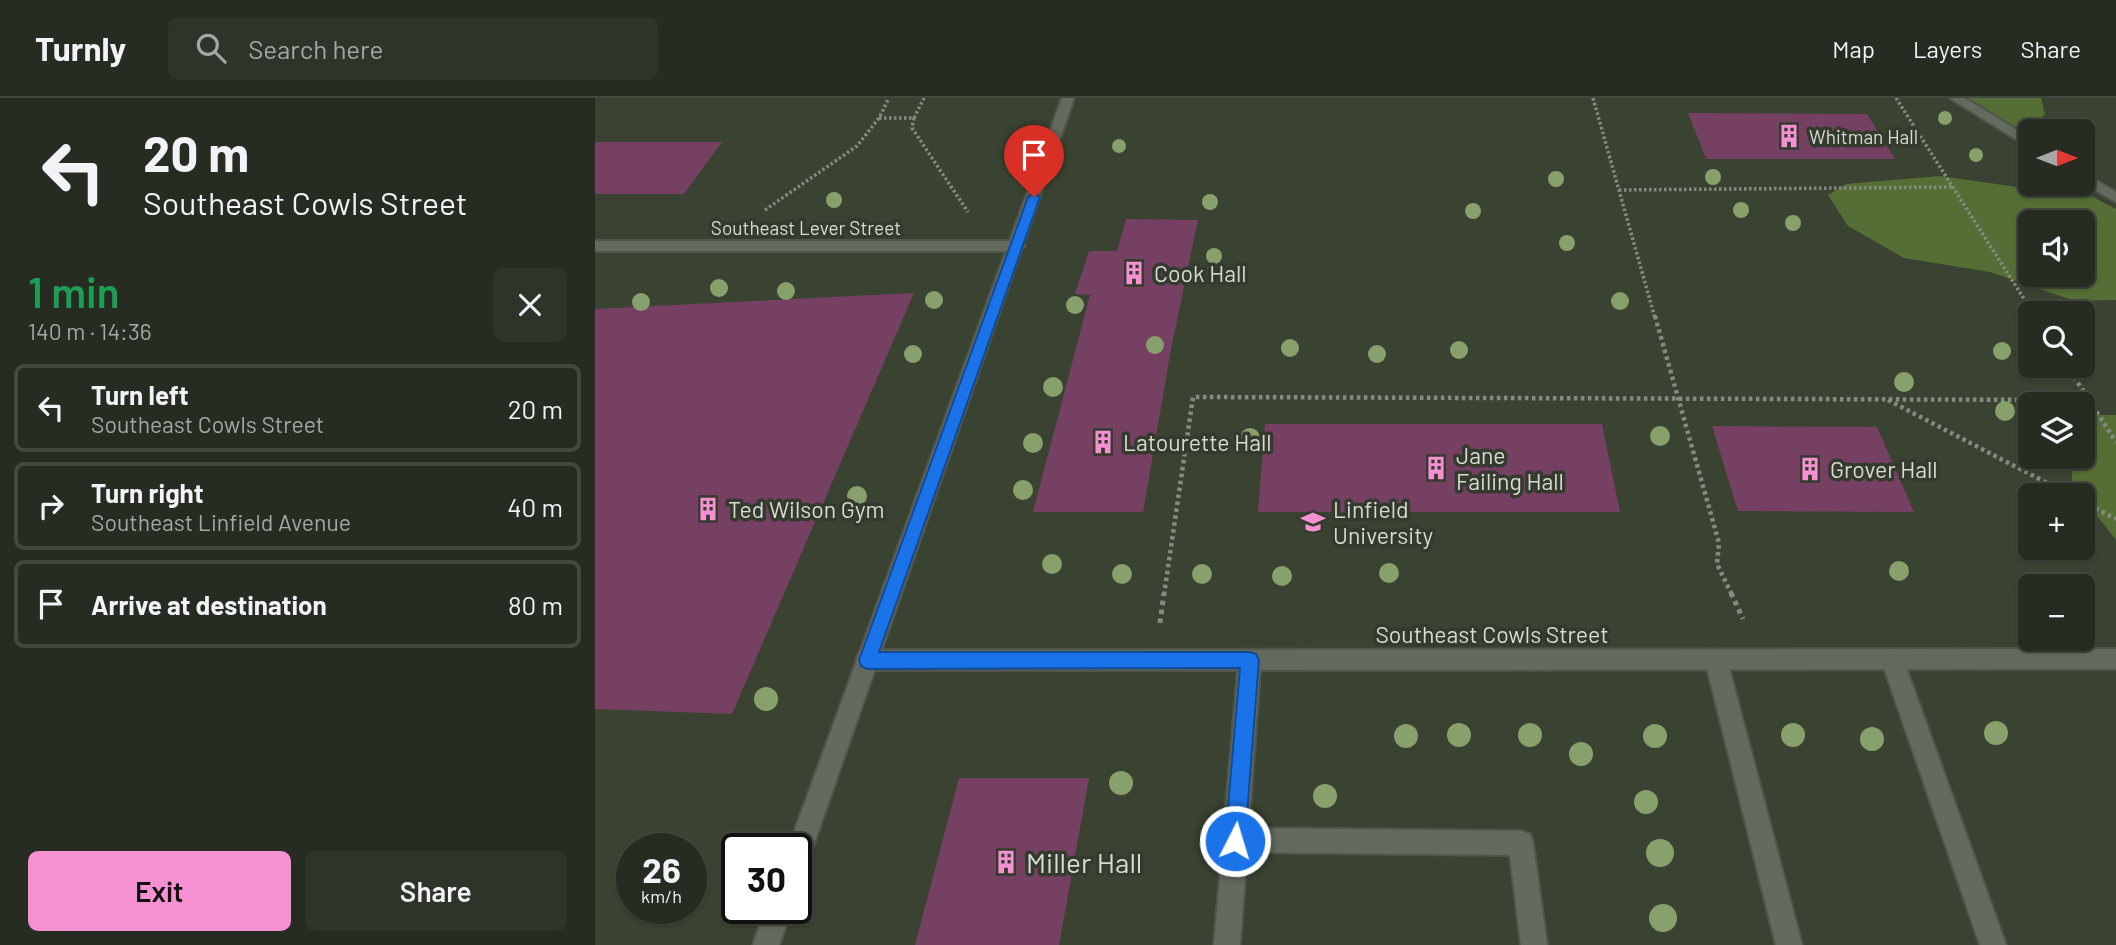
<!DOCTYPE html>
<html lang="en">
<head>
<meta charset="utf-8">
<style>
	:root { --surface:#272c22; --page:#2f342a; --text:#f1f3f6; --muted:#a4a7a5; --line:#434840; --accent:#f591d2 }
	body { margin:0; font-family:Barlow,sans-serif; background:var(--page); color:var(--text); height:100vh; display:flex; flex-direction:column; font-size:26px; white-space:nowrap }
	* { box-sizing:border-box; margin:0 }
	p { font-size:23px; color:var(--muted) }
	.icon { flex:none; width:38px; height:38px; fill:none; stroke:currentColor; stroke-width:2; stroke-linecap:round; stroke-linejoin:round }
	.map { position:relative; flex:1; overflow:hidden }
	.sheet { display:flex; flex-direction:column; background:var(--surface); width:595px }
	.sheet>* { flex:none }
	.top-card { background:#272c22; color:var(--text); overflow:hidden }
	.needle { width:46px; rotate:90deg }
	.buttons { position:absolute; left:1423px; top:21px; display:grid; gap:14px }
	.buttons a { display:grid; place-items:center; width:77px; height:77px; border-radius:10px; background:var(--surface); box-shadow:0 2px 5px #0004,0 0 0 2px var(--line); font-size:35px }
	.speed { position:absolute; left:21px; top:735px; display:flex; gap:14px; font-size:35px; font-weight:700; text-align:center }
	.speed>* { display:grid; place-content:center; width:91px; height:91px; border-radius:50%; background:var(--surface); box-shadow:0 2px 5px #0004,0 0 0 2px var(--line); line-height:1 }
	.speed small { font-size:18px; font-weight:400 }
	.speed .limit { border:4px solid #111; border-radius:10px; background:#fff; color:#111 }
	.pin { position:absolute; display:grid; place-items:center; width:60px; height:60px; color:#fff; margin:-72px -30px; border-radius:50% 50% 50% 0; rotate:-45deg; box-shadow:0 0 7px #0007 }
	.pin .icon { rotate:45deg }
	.me { position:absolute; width:77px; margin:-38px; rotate:5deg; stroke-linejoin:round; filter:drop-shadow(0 0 5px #0008) }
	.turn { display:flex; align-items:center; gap:24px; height:147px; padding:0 28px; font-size:32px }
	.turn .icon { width:91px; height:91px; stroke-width:2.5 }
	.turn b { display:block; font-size:49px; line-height:60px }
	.round { display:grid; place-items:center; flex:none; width:74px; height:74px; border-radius:10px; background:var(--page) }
	.head { display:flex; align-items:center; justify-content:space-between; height:119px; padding:0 28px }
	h1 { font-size:42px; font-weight:600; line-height:52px; color:#1e9e55 }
	.button { display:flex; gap:14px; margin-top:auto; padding:14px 28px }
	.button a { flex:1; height:80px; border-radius:10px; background:var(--accent); color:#111; font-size:28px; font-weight:600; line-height:80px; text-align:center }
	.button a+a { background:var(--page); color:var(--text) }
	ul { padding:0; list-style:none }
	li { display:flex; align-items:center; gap:21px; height:88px; margin:0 14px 10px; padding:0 14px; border:4px solid var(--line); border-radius:10px }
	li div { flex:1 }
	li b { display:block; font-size:26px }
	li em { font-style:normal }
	header { display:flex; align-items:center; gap:42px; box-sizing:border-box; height:98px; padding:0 35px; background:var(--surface); border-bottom:2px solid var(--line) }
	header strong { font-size:33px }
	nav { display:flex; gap:38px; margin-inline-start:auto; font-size:24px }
	.search { width:490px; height:63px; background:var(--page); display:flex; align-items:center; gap:18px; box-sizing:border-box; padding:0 24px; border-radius:10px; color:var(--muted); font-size:26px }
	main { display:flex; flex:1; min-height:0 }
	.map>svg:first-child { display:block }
	.built { fill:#3a4331; fill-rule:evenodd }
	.forest { fill:#546e35; fill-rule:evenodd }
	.building { fill:#764063 }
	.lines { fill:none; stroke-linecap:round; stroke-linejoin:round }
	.service-casing { stroke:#51554b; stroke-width:4 }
	.minor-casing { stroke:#51554b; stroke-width:4 }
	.tertiary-casing { stroke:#51554b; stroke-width:4 }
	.path-far2 { stroke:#868b81; stroke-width:3.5; stroke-dasharray:2.5 2.5; stroke-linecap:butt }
	.path-far1 { stroke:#868b81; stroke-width:4.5; stroke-dasharray:3.5 3.5; stroke-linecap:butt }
	.path { stroke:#868b81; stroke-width:5; stroke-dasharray:4.5 4.5; stroke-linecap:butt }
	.service { fill:#646b5e; fill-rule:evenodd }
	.minor { fill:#646b5e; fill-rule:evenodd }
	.tertiary { fill:#646b5e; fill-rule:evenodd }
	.tree { fill:#87a06c }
	.route { fill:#1a73e8; stroke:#114b97; stroke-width:2 }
	.labels { text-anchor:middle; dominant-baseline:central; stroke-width:7; stroke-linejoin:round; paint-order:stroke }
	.far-poi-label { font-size:19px; fill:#d8dcd4; stroke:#343a2e; text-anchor:start }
	.far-street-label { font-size:19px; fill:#d8dcd4; stroke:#343a2e }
	.poi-label { font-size:23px; fill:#d8dcd4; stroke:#343a2e; text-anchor:start }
	.street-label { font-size:23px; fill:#d8dcd4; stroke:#343a2e }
	.near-poi-label { font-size:28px; fill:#d8dcd4; stroke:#343a2e; text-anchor:start }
</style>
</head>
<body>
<header>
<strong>Turnly</strong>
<div class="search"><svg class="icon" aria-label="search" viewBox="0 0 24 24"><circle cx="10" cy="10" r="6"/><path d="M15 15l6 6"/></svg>Search here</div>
<nav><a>Map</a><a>Layers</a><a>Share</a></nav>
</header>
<main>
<section class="sheet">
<div class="top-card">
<div class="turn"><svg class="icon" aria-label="left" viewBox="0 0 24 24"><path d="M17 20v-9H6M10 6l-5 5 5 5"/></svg><div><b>20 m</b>Southeast Cowls Street</div></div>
</div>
<div class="head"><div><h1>1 min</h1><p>140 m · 14:36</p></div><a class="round"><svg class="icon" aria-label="close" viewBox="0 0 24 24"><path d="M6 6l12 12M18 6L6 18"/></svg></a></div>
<ul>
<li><svg class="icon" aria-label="left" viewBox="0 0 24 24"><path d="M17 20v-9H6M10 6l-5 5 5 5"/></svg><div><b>Turn left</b><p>Southeast Cowls Street</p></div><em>20 m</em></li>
<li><svg class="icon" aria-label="right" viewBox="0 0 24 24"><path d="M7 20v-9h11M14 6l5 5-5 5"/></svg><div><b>Turn right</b><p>Southeast Linfield Avenue</p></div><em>40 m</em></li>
<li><svg class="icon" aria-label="arrive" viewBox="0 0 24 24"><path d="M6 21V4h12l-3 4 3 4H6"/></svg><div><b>Arrive at destination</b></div><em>80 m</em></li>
</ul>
<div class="button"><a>Exit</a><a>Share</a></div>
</section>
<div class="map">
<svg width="1521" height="847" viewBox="0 0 1521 847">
	<rect width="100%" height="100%" fill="#343a2e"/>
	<path class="built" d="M0,0H1521V847H0ZM1435,33H1488V86H1435ZM1435,124H1488V177H1435ZM1435,215H1488V268H1435ZM1435,306H1488V359H1435ZM1435,397H1488V450H1435ZM1435,488H1488V541H1435ZM37,751H96V810H37ZM142,751H201V810H142Z"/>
	<path class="forest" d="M1361,0H1446L1450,16L1425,40Z
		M1345,78L1422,89L1477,88L1521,111V202L1480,203L1395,174L1309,160L1253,128L1233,97L1251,86ZM1435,124H1488V177H1435Z
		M1488,317H1521V442L1477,386V359H1488Z"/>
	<path class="building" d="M1093,15L1272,16L1300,61H1111Z
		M0,44H127L89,96H0Z
		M531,121L603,122L576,251L548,414H438L495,197L480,196L494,153H522Z
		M319,195L137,616L0,611V211Z
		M670,326H1007L1025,414H663Z
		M1117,328L1282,329L1319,414L1143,413Z
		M364,680H494L464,847H320Z"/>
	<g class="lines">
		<g class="service-casing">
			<path id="service" d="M1297,551L1305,554L1308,561L1411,847H1385L1286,561L1289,554Z
				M1121,552L1129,555L1132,562L1207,847H1181L1110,562L1113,555Z
				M640,730L926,733L935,736L938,745L952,847H926L915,757L640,754L631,751L628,742L631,733Z"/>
		</g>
		<g class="minor-casing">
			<path id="minor" d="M1355,0H1370L1435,40V50Z
				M1488,75L1521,94V104L1488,85Z
				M0,143H422L430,148L422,153H0Z
				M1521,551V571L665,572L645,847H619L643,572H272L264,569L261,562L264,555L272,552Z"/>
		</g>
		<g class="tertiary-casing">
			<path id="tertiary" d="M467,0H479L213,763L210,772L201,775V751H193Z
				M171,810H197L184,847H158Z"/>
		</g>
		<path class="path-far2" d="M998,0L1060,220
			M1301,0L1438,215
			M284,20H319L329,0
			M319,20L317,30L373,114
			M1024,92L1358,89
			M170,112L262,48L284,20L294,0"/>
		<path class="path-far1" d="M1060,218L1124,445L1122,466L1137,497
			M1293,302L1475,397
			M1494,302L1521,344
			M1488,404L1521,421
			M569,497L598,299L1494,302L1472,268"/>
		<path class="path" d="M1136,495L1148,521
			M565,525L569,495"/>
		<use href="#service" class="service"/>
		<use href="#minor" class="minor"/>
		<use href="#tertiary" class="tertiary"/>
	</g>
	<g class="tree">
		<circle cx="1350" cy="20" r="7"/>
		<circle cx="524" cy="48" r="7"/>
		<circle cx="1381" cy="57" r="7"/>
		<circle cx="1118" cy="79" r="8"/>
		<circle cx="961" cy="81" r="8"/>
		<circle cx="239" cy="102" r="8"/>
		<circle cx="615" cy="104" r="8"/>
		<circle cx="1146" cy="112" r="8"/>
		<circle cx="878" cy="113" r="8"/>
		<circle cx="1198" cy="125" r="8"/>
		<circle cx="972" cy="145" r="8"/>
		<circle cx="619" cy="158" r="8"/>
		<circle cx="124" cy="190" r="9"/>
		<circle cx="191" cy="193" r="9"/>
		<circle cx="339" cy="202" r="9"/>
		<circle cx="1025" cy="203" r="9"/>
		<circle cx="46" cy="204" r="9"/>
		<circle cx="480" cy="207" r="9"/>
		<circle cx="560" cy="247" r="9"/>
		<circle cx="695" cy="250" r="9"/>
		<circle cx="864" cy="252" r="9"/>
		<circle cx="1407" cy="253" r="9"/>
		<circle cx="318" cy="256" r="9"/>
		<circle cx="782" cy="256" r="9"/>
		<circle cx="1309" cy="284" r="10"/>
		<circle cx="458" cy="289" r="10"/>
		<circle cx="1410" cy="313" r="10"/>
		<circle cx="1065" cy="338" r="10"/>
		<circle cx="655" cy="340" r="10"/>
		<circle cx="438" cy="345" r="10"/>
		<circle cx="428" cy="392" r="10"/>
		<circle cx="262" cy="398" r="10"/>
		<circle cx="457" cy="466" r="10"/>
		<circle cx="1304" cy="473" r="10"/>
		<circle cx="794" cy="475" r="10"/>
		<circle cx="527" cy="476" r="10"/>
		<circle cx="607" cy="476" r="10"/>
		<circle cx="687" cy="478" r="10"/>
		<circle cx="171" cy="601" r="12"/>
		<circle cx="1401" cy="635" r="12"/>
		<circle cx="864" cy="637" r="12"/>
		<circle cx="935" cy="637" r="12"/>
		<circle cx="1198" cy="637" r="12"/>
		<circle cx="811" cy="638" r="12"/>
		<circle cx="1060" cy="638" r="12"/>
		<circle cx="1277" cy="641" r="12"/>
		<circle cx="986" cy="656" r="12"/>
		<circle cx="526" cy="685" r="12"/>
		<circle cx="730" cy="698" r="12"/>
		<circle cx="1051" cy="704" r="12"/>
		<circle cx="1065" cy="755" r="14"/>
		<circle cx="1068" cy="820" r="14"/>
	</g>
	<path class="route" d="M439,95L445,99L284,554H655L661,556L664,562L650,743L647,750L640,753L633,750L630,743L645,570L272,571L266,568L264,562L433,99Z"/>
	<defs>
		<g id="building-bare" transform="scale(1.89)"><path d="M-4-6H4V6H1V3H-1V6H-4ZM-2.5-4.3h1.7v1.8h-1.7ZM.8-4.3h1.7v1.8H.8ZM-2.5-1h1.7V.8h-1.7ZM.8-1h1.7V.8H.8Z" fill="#f591d2" stroke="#343a2e" stroke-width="2.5" paint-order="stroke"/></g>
		<g id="university-bare" transform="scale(1.89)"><path d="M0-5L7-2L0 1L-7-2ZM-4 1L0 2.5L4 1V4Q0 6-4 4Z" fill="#f591d2" stroke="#343a2e" stroke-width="2.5" paint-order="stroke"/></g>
	</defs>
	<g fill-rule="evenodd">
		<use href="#building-bare" x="1194" y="38"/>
		<use href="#building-bare" x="539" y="175"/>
		<use href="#building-bare" x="508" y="344"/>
		<use href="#building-bare" x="841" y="370"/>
		<use href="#building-bare" x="1215" y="371"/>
		<use href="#building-bare" x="113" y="411"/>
		<use href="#university-bare" x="718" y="424"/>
		<use href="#building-bare" x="411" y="764"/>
	</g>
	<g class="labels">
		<g class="far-poi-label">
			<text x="1214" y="38">Whitman Hall</text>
		</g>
		<g class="far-street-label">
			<text x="211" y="129">Southeast Lever Street</text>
		</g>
		<g class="poi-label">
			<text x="559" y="175">Cook Hall</text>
			<text x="528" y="344">Latourette Hall</text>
			<text x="861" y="357">Jane<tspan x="861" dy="26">Failing Hall</tspan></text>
			<text x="1235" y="371">Grover Hall</text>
			<text x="133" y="411">Ted Wilson Gym</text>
			<text x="738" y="411">Linfield<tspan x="738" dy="26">University</tspan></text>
		</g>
		<g class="street-label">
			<text x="897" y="536">Southeast Cowls Street</text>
		</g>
		<g class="near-poi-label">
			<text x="431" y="764">Miller Hall</text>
		</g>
	</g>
</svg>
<div class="buttons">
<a><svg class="needle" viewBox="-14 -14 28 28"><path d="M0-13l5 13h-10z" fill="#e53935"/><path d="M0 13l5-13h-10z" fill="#a4a7a5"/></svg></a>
<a><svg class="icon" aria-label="sound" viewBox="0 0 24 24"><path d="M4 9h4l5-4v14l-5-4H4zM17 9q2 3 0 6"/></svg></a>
<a><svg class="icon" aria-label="search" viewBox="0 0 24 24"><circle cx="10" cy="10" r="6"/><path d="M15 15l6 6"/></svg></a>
<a><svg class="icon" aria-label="layers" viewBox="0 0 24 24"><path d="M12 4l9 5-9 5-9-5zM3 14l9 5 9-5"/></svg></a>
<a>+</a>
<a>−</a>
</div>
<div class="speed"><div>26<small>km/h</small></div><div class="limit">30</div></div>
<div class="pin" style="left:439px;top:99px;background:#d93025"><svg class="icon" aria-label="arrive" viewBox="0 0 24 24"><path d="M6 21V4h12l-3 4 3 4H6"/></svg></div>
<svg class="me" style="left:640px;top:743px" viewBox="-20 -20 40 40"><circle r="17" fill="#1a73e8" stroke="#fff" stroke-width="3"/><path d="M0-11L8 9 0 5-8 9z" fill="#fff"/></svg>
</div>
</main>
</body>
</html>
